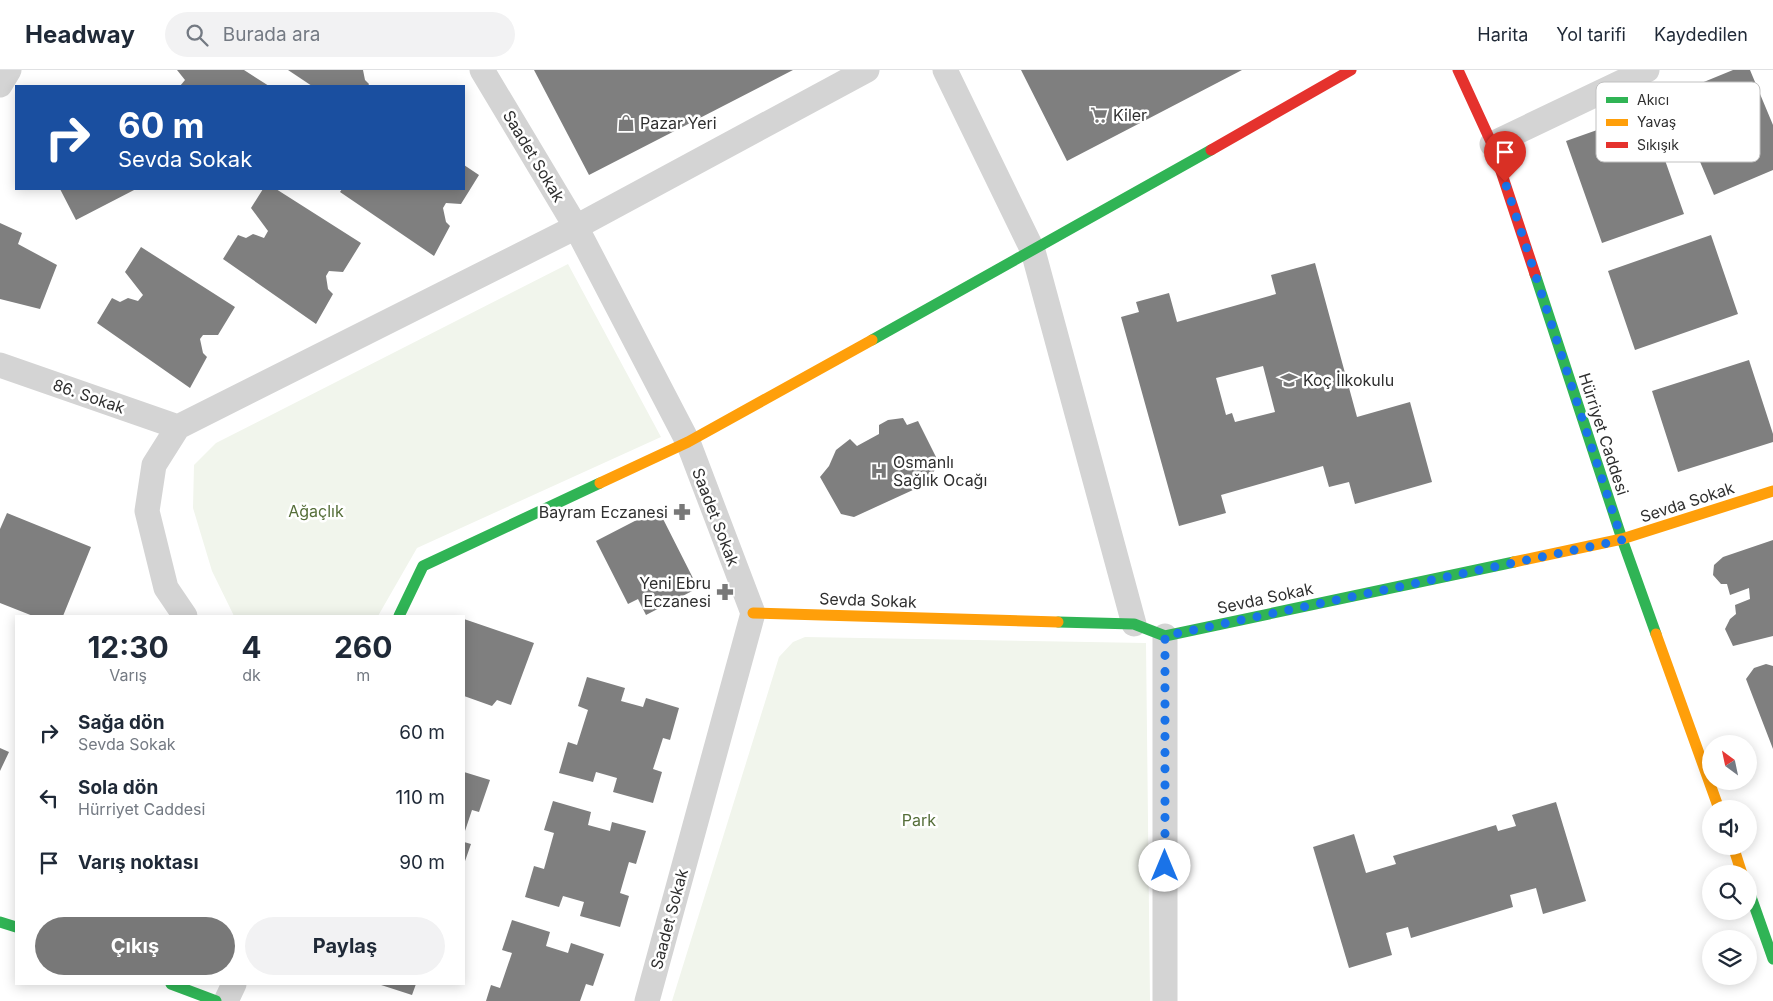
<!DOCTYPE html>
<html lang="tr">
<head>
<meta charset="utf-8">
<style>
	:root { --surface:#fff; --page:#f2f2f3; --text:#1f2937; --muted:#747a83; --line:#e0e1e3; --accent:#787878 }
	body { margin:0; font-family:Inter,sans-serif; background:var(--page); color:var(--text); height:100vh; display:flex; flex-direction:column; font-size:19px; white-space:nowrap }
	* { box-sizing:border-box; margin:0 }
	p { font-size:16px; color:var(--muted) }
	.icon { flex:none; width:28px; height:28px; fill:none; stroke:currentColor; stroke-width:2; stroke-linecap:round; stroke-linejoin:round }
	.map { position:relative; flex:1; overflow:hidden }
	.side { position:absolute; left:15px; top:545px; width:450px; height:370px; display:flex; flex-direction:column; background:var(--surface); border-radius:0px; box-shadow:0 2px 12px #0003 }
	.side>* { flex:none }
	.guide { position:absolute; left:15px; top:15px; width:450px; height:105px; border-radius:0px; box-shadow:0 2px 12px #0003; background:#1a4fa0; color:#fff; overflow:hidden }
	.needle { width:32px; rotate:327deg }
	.fabs { position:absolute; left:1702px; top:665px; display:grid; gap:10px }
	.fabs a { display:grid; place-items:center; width:55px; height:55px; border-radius:50%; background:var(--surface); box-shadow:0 2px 12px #0003; font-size:25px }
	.pin { position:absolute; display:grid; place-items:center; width:42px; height:42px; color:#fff; margin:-51px -21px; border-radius:50% 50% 50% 0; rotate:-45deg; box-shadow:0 0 5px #0007 }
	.pin .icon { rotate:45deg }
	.me { position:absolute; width:55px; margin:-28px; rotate:0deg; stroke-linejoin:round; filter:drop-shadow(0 0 4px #0008) }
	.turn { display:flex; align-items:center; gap:18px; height:105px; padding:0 20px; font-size:22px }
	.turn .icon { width:65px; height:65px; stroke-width:2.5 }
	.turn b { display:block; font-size:35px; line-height:42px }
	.eta { display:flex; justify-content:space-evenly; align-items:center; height:85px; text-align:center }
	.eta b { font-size:30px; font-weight:700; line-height:35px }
	.button { display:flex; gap:10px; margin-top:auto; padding:10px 20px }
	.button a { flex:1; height:58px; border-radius:30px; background:var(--accent); color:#fff; font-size:20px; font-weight:700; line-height:58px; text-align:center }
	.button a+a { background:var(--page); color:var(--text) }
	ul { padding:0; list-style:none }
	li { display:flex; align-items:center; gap:15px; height:65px; padding:0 20px }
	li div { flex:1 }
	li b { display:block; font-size:19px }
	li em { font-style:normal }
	header { display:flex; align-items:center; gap:30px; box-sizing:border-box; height:70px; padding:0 25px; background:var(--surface); border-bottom:1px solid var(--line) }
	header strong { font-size:24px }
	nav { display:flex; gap:28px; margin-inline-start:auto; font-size:18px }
	.search { width:350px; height:45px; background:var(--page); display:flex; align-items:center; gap:12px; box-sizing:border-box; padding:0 18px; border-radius:28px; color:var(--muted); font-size:19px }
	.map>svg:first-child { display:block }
	.green { fill:#f1f5ec }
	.building { fill:#7f7f7f; fill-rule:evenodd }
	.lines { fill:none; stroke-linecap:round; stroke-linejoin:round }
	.street { stroke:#d4d4d4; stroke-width:25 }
	.fast { stroke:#30b455; stroke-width:11 }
	.slow { stroke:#ff9f0a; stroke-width:11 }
	.jam { stroke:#e5322d; stroke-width:11 }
	.route { stroke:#1a73e8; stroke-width:9; stroke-dasharray:0 16.2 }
	.labels { text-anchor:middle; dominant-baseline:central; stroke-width:5; stroke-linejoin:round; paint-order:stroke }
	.poi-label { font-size:16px; fill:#2f2f2f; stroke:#fff; text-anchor:start }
	.street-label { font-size:16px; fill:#2f2f2f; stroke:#fff }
	.park-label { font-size:16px; fill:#556e39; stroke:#fff }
	.key { fill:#fff; stroke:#c1c1c1; stroke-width:1 }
	.key-label { font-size:14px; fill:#2f2f2f }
</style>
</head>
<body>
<header>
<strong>Headway</strong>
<div class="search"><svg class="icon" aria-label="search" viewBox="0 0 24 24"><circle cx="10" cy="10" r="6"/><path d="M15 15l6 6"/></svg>Burada ara</div>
<nav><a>Harita</a><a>Yol tarifi</a><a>Kaydedilen</a></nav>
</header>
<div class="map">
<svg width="1773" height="931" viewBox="0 0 1773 931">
	<rect width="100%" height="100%" fill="#fff"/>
	<path class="green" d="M568,194L661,367L417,478L378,546H234L212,501L193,438L194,395L216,373Z
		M805,567L1146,573L1150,931H672L779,587L793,572Z"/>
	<path class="building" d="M177,0H244L269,16H180L185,10Z
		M288,0H363L365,10L369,14L368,16H312Z
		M534,0H793L589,105Z
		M1021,0H1242L1067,91Z
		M1733,0H1750L1773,55V100L1714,125L1672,25Z
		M1648,42L1684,144L1602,173L1566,71Z
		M464,95L479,105L461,134L446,133L443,138L446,152L450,156L434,186L340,122L342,119H464Z
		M60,119H136L76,150Z
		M263,119H276L361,173L343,202L329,201L326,206L328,219L333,224L316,254L223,189L238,165L246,168L253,164L264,168L268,161L251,138Z
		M0,153L22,163L18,174L57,195L40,239L0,229Z
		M1711,165L1738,244L1635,280L1608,201Z
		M141,177L235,237L218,265H203L200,269L203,283L207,287L190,318L97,253L112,228L120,232L128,228L138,231L143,225L125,202Z
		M1315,193L1357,347L1410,332L1432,412L1355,434L1349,412L1329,417L1323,396L1221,425L1226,443L1179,456L1121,247L1139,242L1136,232L1169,223L1177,252L1276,224L1271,205ZM1263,296L1275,342L1235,352L1232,343L1226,345L1216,308Z
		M1749,290L1773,364V372L1678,402L1652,321Z
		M903,348L907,355L918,351L939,393L926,414L854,447L841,444L820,407L829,396L836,380L850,369L857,376L879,364V355L888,350Z
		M658,439L698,518L646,545L638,529L628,534L596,471Z
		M7,443L91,477L63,546H33L0,533V459Z
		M1773,470V566L1733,576L1725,559L1730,549L1736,544L1735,535L1750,529L1749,518L1730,525L1727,514H1721L1713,505L1714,495L1723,487Z
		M464,549L534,573L511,635L497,630L492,636L464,626Z
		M1766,594L1773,596V679L1746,609L1754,598Z
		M587,607L625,618L621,631L643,637L646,628L679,638L670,670L663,668L653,699L662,702L653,733L613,722L617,708L596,702L593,712L559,703L568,672L577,675L588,640L578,636Z
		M0,678L9,682L0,701Z
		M464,702L490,710L479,742L472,740L464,764Z
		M553,731L591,742L588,755L610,761L612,752L646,761L636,794L629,792L620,823L629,826L620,857L580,846L584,832L563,826L559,837L525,827L534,796L544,799L554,763L544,760Z
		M1556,732L1586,831L1543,844L1536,818L1510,825L1513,837L1411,868L1408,857L1386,863L1392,885L1349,898L1313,777L1354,764L1366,803L1396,794L1393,786L1496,755L1498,761L1516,756L1512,745Z
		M464,772L471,774L464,794Z
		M512,850L550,862L546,876L568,883L571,873L604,884L593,916L586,914L580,931H486L491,915L500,918L512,883L502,880Z
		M378,914H416L412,925Z"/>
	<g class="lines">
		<path class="street" d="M482,0L576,157L688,372L753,543L647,931
			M945,0L1033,181L1134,554
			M0,15L9,0
			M1492,74L1647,0
			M0,295L178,357
			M185,546L166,518L147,441L154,395L178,357L576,157L867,0
			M226,931L234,914
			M1165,931V566"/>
		<path class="fast" d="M1535,204L1622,469L1656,564
			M872,270L1211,80
			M399,546L423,496L600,413
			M1058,552L1134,554L1165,566L1514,492
			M1749,821L1773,889
			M0,852L16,857
			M171,914L216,931"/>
		<path class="slow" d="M600,413L688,372L872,270
			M1514,492L1622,469L1773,421
			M753,543L1058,552
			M1656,564L1719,739
			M1733,776L1742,804"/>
		<path class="jam" d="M1458,0L1492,74L1535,204
			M1211,80L1351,0"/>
	</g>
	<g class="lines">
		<path class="route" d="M1165,796V566L1622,470L1505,112"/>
	</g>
	<defs>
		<g id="supermarket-bare" transform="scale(1.35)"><path d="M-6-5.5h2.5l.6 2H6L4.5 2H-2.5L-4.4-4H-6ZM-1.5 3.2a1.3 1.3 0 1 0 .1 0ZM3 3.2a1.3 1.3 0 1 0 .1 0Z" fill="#787878" stroke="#fff" stroke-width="2.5" paint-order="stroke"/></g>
		<g id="shop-bare" transform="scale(1.35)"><path d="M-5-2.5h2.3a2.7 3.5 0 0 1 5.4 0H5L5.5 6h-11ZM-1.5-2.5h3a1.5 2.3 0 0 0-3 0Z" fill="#787878" stroke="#fff" stroke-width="2.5" paint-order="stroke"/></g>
		<g id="school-bare" transform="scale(1.35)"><path d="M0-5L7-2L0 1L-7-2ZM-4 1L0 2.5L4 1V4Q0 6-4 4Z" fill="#787878" stroke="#fff" stroke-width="2.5" paint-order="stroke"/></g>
		<g id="hospital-bare" transform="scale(1.35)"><path d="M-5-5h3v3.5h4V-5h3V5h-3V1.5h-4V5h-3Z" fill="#787878" stroke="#fff" stroke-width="2.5" paint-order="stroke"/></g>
		<g id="pharmacy-bare" transform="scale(1.35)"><path d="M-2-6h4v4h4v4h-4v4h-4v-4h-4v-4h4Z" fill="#787878" stroke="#fff" stroke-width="2.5" paint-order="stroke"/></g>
	</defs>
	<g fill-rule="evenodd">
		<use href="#supermarket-bare" x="1099" y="45"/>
		<use href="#shop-bare" x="626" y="53"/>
		<use href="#school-bare" x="1289" y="310"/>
		<use href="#hospital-bare" x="879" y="401"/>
		<use href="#pharmacy-bare" x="682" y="442"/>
		<use href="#pharmacy-bare" x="725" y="522"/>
	</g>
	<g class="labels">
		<g class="poi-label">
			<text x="1113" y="45">Kiler</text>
			<text x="640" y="53">Pazar Yeri</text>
			<text x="1303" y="310">Koç İlkokulu</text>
			<text x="893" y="392">Osmanlı<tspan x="893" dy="18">Sağlık Ocağı</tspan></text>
			<text x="668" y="442" text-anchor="end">Bayram Eczanesi</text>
			<text x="711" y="513" text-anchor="end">Yeni Ebru<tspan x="711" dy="18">Eczanesi</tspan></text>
		</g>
		<g class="street-label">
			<text transform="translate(534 86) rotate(59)">Saadet Sokak</text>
			<text transform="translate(89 326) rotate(19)">86. Sokak</text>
			<text transform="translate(1604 364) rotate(72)">Hürriyet Caddesi</text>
			<text transform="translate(1687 432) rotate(-18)">Sevda Sokak</text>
			<text transform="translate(716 447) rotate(69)">Saadet Sokak</text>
			<text transform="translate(1265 528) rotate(-12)">Sevda Sokak</text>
			<text transform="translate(868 530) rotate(2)">Sevda Sokak</text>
			<text transform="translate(669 849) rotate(-75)">Saadet Sokak</text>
		</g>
		<g class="park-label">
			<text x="316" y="441">Ağaçlık</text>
			<text x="919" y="750">Park</text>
		</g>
	</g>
	<rect x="1596" y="12" width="164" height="80" rx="8" class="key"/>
	<rect x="1606" y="27" width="22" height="6" fill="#30b455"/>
	<rect x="1606" y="49" width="22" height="7" fill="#ff9f0a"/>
	<rect x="1606" y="72" width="22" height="6" fill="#e5322d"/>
	<g class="key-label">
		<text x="1637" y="35">Akıcı</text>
		<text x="1637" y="57">Yavaş</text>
		<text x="1637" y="80">Sıkışık</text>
	</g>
</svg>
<div class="fabs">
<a><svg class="needle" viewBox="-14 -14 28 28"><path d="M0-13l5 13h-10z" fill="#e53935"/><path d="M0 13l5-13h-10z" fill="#747a83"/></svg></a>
<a><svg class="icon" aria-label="sound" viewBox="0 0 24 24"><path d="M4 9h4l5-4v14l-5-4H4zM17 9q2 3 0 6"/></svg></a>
<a><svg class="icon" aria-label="search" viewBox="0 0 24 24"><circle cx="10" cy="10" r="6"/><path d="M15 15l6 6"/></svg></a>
<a><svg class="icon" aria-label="layers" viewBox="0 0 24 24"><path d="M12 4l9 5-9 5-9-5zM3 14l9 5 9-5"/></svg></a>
</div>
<div class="pin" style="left:1505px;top:112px;background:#d93025"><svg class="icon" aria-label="arrive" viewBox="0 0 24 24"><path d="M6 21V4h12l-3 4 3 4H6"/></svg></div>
<svg class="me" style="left:1165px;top:796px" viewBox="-20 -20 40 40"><circle r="19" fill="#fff"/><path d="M0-13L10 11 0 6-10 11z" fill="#1a73e8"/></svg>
<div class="guide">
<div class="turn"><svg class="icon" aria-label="right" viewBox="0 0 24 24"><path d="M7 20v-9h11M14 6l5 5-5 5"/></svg><div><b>60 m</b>Sevda Sokak</div></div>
</div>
<section class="side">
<div class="eta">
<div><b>12:30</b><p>Varış</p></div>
<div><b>4</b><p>dk</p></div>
<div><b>260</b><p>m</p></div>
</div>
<ul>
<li><svg class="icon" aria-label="right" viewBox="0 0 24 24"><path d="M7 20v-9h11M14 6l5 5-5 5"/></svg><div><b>Sağa dön</b><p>Sevda Sokak</p></div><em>60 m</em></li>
<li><svg class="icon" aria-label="left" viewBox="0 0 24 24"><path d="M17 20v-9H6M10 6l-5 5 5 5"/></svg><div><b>Sola dön</b><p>Hürriyet Caddesi</p></div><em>110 m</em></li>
<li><svg class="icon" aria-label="arrive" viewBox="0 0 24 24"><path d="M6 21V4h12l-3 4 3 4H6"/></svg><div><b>Varış noktası</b></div><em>90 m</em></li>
</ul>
<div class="button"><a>Çıkış</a><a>Paylaş</a></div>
</section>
</div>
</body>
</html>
